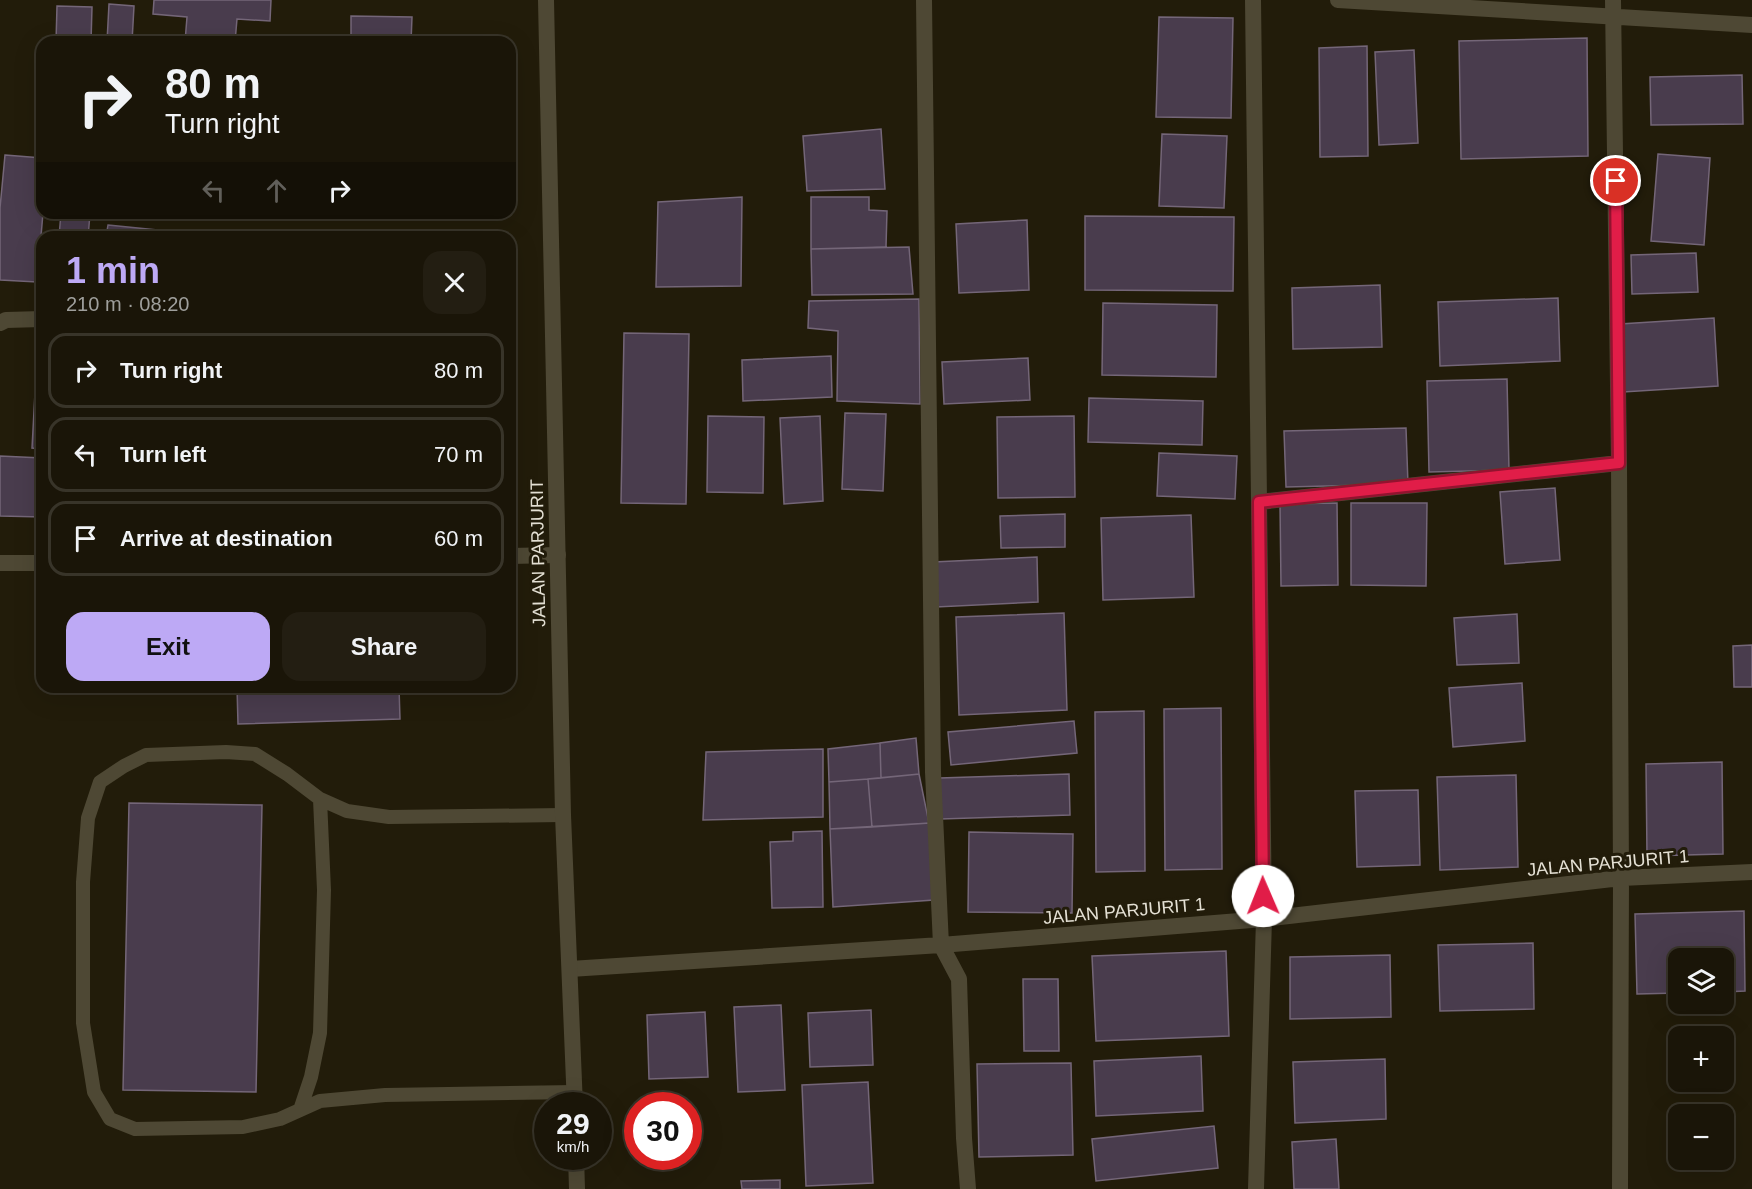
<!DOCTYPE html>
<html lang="en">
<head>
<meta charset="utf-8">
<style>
	:root { --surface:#1a1508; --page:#231e12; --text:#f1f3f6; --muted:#9f9f9c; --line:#383429; --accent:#bda9f5 }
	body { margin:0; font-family:Helvetica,sans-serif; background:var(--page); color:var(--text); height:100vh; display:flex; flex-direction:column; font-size:22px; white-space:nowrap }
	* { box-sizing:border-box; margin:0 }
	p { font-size:20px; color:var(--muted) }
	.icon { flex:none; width:33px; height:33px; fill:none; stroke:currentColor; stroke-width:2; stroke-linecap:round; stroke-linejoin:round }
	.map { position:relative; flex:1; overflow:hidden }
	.sheet { position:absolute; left:36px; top:231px; width:480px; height:462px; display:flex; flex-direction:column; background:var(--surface); border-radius:18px; box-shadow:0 6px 24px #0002,0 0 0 2px var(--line) }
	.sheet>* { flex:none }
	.guide { position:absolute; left:36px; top:36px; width:480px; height:183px; border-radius:18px; box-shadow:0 6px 24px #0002,0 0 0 2px var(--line); background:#1a1508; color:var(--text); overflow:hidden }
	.buttons { position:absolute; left:1668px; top:948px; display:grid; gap:12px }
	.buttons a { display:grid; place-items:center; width:66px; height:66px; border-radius:12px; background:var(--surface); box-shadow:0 6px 24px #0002,0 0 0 2px var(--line); font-size:30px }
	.speed { position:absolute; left:534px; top:1092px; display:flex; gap:12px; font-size:30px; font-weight:700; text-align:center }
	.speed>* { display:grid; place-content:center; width:78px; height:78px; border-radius:50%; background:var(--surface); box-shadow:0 6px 24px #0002,0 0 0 2px var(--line); line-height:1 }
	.speed small { font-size:15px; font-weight:400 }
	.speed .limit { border:9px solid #d22; background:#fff; color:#111 }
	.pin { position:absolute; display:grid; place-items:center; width:51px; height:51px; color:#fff; margin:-26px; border:3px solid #fff; border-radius:50%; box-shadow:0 2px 6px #0007 }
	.me { position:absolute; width:66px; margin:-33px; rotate:359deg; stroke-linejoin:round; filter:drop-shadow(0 0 4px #0008) }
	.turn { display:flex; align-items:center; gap:21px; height:126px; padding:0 30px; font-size:27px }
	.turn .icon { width:78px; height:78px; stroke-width:2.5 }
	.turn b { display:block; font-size:42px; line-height:51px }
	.lanes { display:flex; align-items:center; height:57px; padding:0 30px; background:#0003; justify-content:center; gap:30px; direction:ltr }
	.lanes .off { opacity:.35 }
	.round { display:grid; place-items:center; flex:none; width:63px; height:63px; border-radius:18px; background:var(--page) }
	.head { display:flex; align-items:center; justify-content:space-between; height:102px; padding:0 30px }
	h1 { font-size:36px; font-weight:700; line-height:45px; color:var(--accent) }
	.cta { display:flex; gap:12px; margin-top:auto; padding:12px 30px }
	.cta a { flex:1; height:69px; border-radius:18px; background:var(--accent); color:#111; font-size:24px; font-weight:700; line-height:69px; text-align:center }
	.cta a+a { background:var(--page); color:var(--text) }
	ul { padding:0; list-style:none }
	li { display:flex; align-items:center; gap:18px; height:75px; margin:0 12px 9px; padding:0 18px; border:3px solid var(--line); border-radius:18px }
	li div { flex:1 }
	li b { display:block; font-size:22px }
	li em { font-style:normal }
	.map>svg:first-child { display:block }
	.building { fill:#493c4d; stroke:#746678; stroke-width:1.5 }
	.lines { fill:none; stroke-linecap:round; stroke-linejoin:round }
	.service { stroke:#4e4834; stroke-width:14 }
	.minor { stroke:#4e4834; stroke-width:16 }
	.tertiary { stroke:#4e4834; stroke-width:16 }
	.route-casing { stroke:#92132f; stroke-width:15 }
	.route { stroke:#e11d48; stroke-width:10 }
	.labels { text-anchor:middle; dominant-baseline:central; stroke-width:6; stroke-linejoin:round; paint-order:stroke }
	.street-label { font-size:18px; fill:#e4e0d4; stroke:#221c0a }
</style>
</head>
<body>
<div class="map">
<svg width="1752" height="1189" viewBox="0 0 1752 1189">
	<rect width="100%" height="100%" fill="#221c0a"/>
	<path class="building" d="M154,0H271L270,21L237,19L235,42H185L187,17L153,14Z
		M109,4L134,6L132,42H107Z
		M57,6L92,7L91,42H56Z
		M351,16L412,17L411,42H351Z
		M1159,17L1233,18L1231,118L1156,117Z
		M1587,38L1588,156L1461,159L1459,41Z
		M1367,46L1368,156L1320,157L1319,48Z
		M1414,50L1418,143L1379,145L1375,52Z
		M1742,75L1743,124L1651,125L1650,77Z
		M881,129L885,189L807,191L803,136Z
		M1162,134L1227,136L1224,208L1159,206Z
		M1658,154L1710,158L1704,245L1651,241Z
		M5,155L42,158L43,213L37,282L0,280V208Z
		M742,197L741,286L656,287L658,202Z
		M811,197H869V210L887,211L886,247L811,249Z
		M61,213L90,214L88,237H59Z
		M1085,216L1234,217L1233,291L1085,290Z
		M1027,220L1029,290L959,293L956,224Z
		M108,225L207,235V237H106Z
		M909,247L913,294L812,295L811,249Z
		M1696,253L1698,292L1632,294L1631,255Z
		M1380,285L1382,347L1293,349L1292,288Z
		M1558,298L1560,361L1440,366L1438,302Z
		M919,299L920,404L837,401L838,331L808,328L809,301Z
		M1103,303L1217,305L1216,377L1102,375Z
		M1714,318L1718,386L1623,392L1620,324Z
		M624,333L689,334L686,504L621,503Z
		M37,356H42V449L32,448Z
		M831,356L832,397L743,401L742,360Z
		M1028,358L1030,400L944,404L942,362Z
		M1507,379L1509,470L1429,472L1427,381Z
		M1089,398L1203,401L1202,445L1088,442Z
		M845,413L886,414L883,491L842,489Z
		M708,416L764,417L763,493L707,492Z
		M820,416L823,501L784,504L780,418Z
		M1074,416L1075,497L998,498L997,417Z
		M1406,428L1408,484L1286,487L1284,431Z
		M1159,453L1237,456L1235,499L1157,496Z
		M0,456L42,458V517L0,516Z
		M1555,488L1560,560L1505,564L1500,492Z
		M1337,503L1338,585L1281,586L1280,504Z
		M1351,503H1427L1426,586L1351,585Z
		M1065,514V547L1001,548L1000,516Z
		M1191,515L1194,597L1103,600L1101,518Z
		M1037,557L1038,602L936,607L933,562Z
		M1064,613L1067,710L959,715L956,617Z
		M1517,614L1519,663L1457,665L1454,618Z
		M1752,645V687H1734L1733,646Z
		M1522,683L1525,741L1453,747L1449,688Z
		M237,687H399L400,719L238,724Z
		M1221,708L1222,869L1165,870L1164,709Z
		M1144,711L1145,871L1096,872L1095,712Z
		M1074,721L1077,753L951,765L948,732Z
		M916,738L919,774L881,778L880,743Z
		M880,743L881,778L829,782L828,749Z
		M823,749V817L703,820L706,752Z
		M1722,762L1723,854L1647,856L1646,764Z
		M919,774L929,823L872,827L868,779Z
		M1069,774L1070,815L941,819L940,778Z
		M1516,775L1518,867L1440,870L1437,777Z
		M868,779L872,827L830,829L829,782Z
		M1418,790L1420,865L1357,867L1355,791Z
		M129,803L262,805L256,1092L123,1090Z
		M929,823L934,900L833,907L830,829Z
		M822,831L823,907L772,908L770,842L793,841V832Z
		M969,832L1073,834L1072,913L968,912Z
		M1744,911L1745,991L1724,992V958H1678V993L1637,994L1635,914Z
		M1533,943L1534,1009L1440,1011L1438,945Z
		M1226,951L1229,1036L1096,1041L1092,956Z
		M1390,955L1391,1017L1290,1019V957Z
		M1023,979H1058L1059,1051H1024Z
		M781,1005L785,1090L738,1092L734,1007Z
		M871,1010L873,1065L810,1067L808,1013Z
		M705,1012L708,1077L649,1079L647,1015Z
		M1201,1056L1203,1111L1096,1116L1094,1061Z
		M1385,1059L1386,1119L1295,1123L1293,1062Z
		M1071,1063L1073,1155L979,1157L977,1064Z
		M868,1082L873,1183L806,1186L802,1085Z
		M1214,1126L1218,1168L1096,1181L1092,1139Z
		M1336,1139L1339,1189H1294L1292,1142Z
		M780,1180V1189H742L741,1181Z"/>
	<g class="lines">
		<path class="service" d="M563,815L389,817L347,811L320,799L287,774L255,754L226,752L146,755L124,766L100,782L88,818L83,882V1023L94,1092L110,1119L135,1129L243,1127L280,1119L320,1101L385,1095L575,1092
			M300,1110L311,1077L320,1033L324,890L320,799"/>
		<path class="minor" d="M924,0L933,772L941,945L959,979L964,1138L968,1189
			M1253,0L1264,919L1256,1189
			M1338,0L1752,25
			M1613,0L1619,463L1621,878L1620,1189
			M0,323L6,320L42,319
			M1259,502L1619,463
			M510,556L558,555
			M0,563H42
			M570,969L941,945L1264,919L1621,878L1752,872"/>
		<path class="tertiary" d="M546,0L563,815L575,1106
			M576,1156L577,1189"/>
	</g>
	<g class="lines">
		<g class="route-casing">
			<path id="route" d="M1263,896L1259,502L1619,463L1616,181"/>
		</g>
		<use href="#route" class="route"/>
	</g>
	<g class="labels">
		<g class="street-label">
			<text transform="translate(538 553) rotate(-91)">JALAN PARJURIT</text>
			<text transform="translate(1608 863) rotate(-5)">JALAN PARJURIT 1</text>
			<text transform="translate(1124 911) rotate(-5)">JALAN PARJURIT 1</text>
		</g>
	</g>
</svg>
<div class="buttons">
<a><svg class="icon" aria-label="layers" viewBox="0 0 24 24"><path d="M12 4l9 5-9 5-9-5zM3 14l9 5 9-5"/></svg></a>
<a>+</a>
<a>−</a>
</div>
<div class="speed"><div>29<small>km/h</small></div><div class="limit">30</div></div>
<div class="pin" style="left:1616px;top:181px;background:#d93025"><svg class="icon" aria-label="arrive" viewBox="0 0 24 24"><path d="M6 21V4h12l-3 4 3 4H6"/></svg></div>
<svg class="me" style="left:1263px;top:896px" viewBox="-20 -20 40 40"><circle r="19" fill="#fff"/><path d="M0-13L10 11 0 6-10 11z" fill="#e11d48"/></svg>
<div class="guide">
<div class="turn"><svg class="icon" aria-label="right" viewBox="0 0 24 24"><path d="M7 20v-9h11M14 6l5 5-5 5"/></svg><div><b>80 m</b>Turn right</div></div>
<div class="lanes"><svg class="icon off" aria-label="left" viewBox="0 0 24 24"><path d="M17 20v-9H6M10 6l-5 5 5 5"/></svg><svg class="icon off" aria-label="ahead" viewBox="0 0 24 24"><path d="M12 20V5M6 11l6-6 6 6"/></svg><svg class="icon" aria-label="right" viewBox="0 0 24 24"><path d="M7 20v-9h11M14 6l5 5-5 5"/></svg></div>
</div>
<section class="sheet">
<div class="head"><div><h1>1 min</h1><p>210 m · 08:20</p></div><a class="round"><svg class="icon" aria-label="close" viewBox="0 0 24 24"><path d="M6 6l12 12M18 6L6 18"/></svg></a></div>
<ul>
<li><svg class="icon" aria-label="right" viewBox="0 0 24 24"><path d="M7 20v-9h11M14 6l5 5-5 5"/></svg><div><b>Turn right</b></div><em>80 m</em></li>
<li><svg class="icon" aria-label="left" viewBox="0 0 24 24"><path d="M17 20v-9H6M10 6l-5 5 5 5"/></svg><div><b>Turn left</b></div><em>70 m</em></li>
<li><svg class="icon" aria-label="arrive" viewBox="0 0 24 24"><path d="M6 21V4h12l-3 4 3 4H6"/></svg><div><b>Arrive at destination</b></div><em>60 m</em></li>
</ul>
<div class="cta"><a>Exit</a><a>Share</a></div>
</section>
</div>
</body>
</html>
